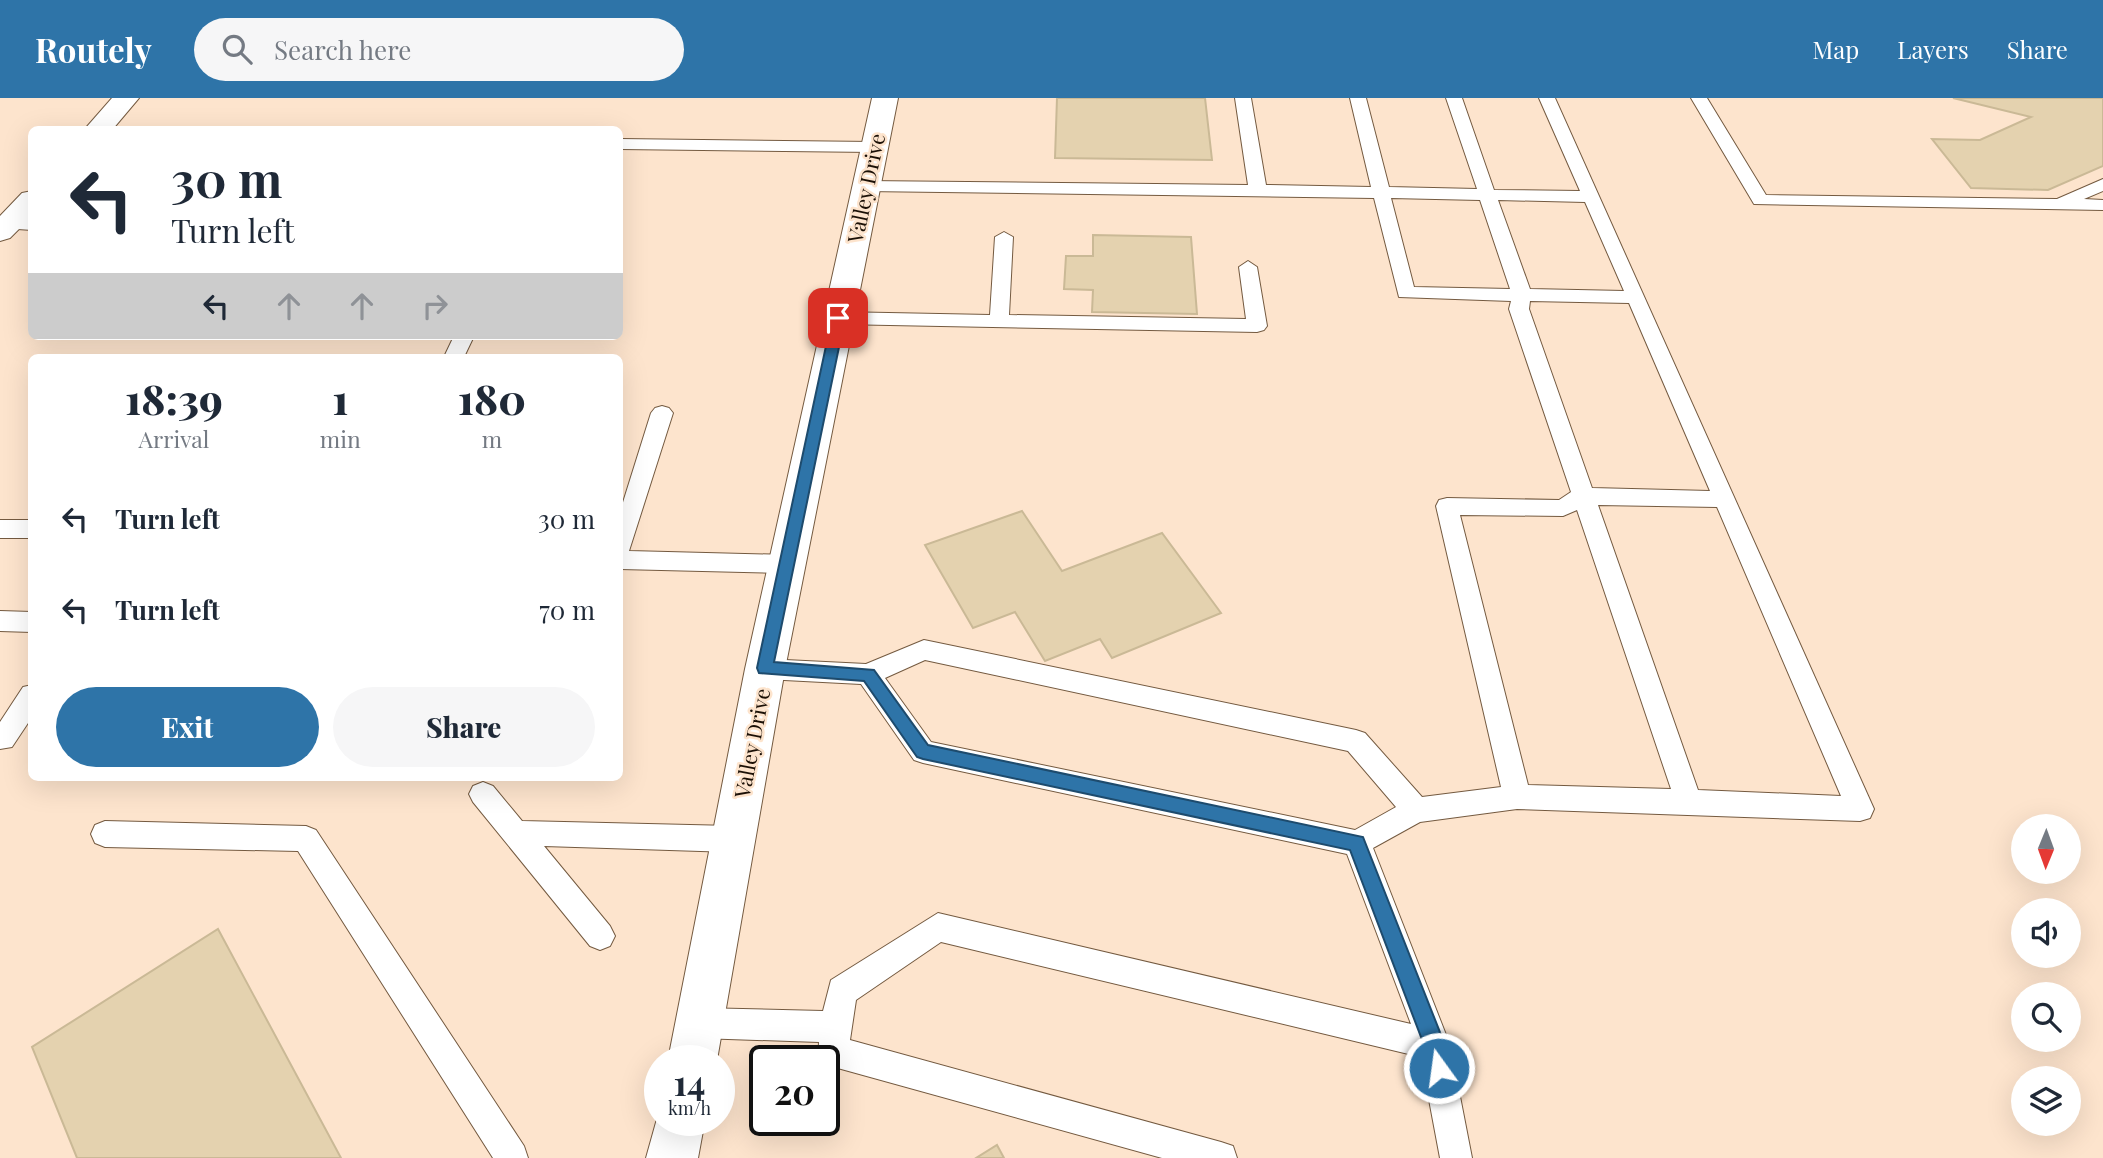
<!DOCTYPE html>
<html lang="en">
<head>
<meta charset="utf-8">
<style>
	:root { --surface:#fff; --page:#f6f6f7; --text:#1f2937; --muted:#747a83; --accent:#2e74a8 }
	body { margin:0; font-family:"Playfair Display",serif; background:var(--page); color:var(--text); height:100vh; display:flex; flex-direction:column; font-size:26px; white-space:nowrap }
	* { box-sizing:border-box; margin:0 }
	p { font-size:23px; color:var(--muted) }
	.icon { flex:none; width:38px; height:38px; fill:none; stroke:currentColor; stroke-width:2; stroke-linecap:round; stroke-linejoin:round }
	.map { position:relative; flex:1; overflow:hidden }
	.side { position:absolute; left:28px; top:256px; width:595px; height:427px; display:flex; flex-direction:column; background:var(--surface); border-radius:10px; box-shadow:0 7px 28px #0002 }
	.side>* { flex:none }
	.hud { position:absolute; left:28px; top:28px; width:595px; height:214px; border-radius:10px; box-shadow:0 7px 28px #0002; background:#fff; color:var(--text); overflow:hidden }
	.needle { width:46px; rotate:181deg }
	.controls { position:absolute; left:2011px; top:716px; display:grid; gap:14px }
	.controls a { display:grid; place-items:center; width:70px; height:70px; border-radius:50%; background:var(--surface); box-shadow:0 7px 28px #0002; font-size:35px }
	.speed { position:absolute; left:644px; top:947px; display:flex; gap:14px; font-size:35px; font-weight:700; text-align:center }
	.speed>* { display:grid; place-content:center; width:91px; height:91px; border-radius:50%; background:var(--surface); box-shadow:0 7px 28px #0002; line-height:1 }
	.speed small { font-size:18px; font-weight:400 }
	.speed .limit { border:4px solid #111; border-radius:10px; background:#fff; color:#111 }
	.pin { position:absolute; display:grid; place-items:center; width:60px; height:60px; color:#fff; margin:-30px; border-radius:14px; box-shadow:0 4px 10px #0006 }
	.me { position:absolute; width:77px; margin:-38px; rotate:346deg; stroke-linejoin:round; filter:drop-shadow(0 0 5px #0008) }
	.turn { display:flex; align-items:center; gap:24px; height:147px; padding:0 28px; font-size:32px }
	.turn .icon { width:91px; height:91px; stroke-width:2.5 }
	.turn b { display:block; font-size:49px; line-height:60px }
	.lanes { display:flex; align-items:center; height:66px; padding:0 28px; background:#0003; justify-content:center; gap:35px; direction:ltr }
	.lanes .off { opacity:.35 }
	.eta { display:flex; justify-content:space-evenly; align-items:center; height:119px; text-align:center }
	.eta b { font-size:42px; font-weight:800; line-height:49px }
	.cta { display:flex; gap:14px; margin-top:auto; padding:14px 28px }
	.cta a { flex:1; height:80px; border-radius:42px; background:var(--accent); color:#fff; font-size:28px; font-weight:800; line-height:80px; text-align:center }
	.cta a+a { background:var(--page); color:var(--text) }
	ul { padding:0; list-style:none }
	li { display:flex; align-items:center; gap:21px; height:91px; padding:0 28px }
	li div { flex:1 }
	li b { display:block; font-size:26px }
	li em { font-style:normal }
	header { display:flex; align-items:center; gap:42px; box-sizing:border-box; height:98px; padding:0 35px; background:var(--accent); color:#fff }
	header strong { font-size:33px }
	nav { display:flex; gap:38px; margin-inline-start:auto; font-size:24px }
	.search { width:490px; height:63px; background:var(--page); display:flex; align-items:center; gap:18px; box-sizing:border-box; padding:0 24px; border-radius:38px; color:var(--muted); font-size:26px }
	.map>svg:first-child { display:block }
	.building { fill:#e4d2af; stroke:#cab996; stroke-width:2 }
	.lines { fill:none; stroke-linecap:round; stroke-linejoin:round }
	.service-casing { stroke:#745a40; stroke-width:2 }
	.minor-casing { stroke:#745a40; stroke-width:2 }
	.service { fill:#fff; fill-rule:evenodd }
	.minor { fill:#fff; fill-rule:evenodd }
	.route { fill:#2e74a8; stroke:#1e4b6d; stroke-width:2 }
	.labels { text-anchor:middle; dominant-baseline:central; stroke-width:5; stroke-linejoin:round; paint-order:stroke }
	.street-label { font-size:21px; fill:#1b1006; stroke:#fde4cd }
</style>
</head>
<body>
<header>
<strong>Routely</strong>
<div class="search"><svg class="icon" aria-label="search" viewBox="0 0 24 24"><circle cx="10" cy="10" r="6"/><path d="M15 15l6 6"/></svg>Search here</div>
<nav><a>Map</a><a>Layers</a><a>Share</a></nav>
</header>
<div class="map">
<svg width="2103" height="1060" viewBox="0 0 2103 1060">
	<rect width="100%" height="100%" fill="#fde4cd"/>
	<path class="building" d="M1057,0H1205L1212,62L1055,60Z
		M1953,0H2103V68L2048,92L1971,90L1932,41L1980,42L2031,19Z
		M1093,137L1191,139L1197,216L1092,214L1093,192L1064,191L1066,158H1093Z
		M1022,413L1062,473L1162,435L1221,515L1112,560L1100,541L1045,563L1015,514L973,530L925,447Z
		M218,831L341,1060H77L32,949Z
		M997,1047L1004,1060H976Z"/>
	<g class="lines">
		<g class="service-casing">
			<path id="service" d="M1235,0H1251L1266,87L1371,89L1350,0H1366L1389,89L1477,91L1446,0H1462L1494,92L1580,93L1539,0H1555L1874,711L1870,720L1860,723L1517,711L1420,724L1373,750L1450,947L1472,1060H1440L1421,959L941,844L856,902L850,942L1221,1044L1233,1048L1237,1060H1162L834,969C822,963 818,958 819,944L699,940L688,936L684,925L688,914L699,910L823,913L831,882L938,815L1411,926L1347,756L923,665L914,662L861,586L765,581L756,578L752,571L756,564L765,561L866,566L924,542L1356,632L1365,635L1422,699L1501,689L1436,408L1439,402L1447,400L1559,402L1571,394L1509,211L1511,203L1399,199L1374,100L865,93L856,88L865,83L1248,87ZM1391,100L1480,102L1510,191L1414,189ZM1498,102L1585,104L1624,193L1530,191ZM1530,203L1629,205L1710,393L1592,390L1529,211ZM1598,407L1717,409L1841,698L1698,692ZM1577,412L1671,691L1528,687L1460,417L1563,418ZM925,562L1348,653L1396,709L1355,732L931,644L885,580Z
				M1691,0H1707L1766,97L2057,101L2103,81V93L2084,101L2103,102V112L1754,106Z
				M620,41L873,44L881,49L873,54L620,51Z
				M9,121L32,122V132L3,130L0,126Z
				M1004,134L1013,139L1009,217L1246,221L1239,169L1248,163L1257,169L1267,228L1264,232L1257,234L838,226L831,224L828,220L831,216L838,214L990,217L995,139Z
				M454,238H474L464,259H444Z
				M662,308L669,310L673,315L629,453L788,457L796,460L800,466L796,472L788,475L620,471V414L651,315L655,310Z
				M0,422H32V440H0Z
				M0,513L32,514V534L0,533Z
				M32,587V619L12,649L0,651V624L23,589Z
				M483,684L493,688L522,723L732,728L742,732L746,741L742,750L732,754L544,748L610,828L615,838L610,848L600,852L590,848L473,704L469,696L473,688Z
				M105,723L306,728L316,732L524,1048L528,1060H493L298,753L105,749L95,745L91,736L95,727Z"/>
		</g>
		<g class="minor-casing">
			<path id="minor" d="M112,0H139L112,32H84Z
				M872,0H898L785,571L717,962H668L745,571Z
				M32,93V118L10,140L0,143V118L22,95Z
				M660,1010V1022H705L698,1060H646Z"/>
		</g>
		<use href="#service" class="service"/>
		<use href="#minor" class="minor"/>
	</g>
	<path class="route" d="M838,216L845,220L774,564L874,572L928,647L1363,739L1445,947L1449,970L1446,977L1439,980L1431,977L1424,947L1350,752L923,661L917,659L864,583L759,575L757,570L832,220Z"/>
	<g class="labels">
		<g class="street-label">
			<text transform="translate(865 90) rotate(-78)">Valley Drive</text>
			<text transform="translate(751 645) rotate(-79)">Valley Drive</text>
		</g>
	</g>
</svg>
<div class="controls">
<a><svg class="needle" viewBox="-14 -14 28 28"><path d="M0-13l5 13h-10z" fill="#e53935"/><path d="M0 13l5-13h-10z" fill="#747a83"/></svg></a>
<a><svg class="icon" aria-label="sound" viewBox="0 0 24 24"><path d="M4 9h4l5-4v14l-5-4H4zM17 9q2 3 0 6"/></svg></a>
<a><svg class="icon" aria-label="search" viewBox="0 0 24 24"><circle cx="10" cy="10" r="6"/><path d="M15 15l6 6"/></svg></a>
<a><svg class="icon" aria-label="layers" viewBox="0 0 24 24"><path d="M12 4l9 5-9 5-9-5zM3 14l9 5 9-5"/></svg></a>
</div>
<div class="speed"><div>14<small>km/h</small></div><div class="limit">20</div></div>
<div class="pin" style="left:838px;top:220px;background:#d93025"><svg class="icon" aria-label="arrive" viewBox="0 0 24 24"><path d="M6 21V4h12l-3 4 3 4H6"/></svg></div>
<svg class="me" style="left:1439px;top:970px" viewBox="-20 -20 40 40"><circle r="17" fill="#2e74a8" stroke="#fff" stroke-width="3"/><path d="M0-11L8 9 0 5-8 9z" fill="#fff"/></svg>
<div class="hud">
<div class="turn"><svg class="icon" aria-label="left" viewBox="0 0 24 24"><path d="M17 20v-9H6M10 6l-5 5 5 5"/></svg><div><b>30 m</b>Turn left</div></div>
<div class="lanes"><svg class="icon" aria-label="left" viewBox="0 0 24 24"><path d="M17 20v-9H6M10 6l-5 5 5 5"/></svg><svg class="icon off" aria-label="ahead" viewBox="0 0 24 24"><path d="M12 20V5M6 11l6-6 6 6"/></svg><svg class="icon off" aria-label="ahead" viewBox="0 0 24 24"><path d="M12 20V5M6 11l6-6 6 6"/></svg><svg class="icon off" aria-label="right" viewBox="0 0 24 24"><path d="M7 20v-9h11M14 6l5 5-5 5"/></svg></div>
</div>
<section class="side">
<div class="eta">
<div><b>18:39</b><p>Arrival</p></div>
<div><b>1</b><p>min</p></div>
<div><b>180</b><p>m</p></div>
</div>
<ul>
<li><svg class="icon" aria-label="left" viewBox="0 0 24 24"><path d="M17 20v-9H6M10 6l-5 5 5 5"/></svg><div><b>Turn left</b></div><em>30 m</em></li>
<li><svg class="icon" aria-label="left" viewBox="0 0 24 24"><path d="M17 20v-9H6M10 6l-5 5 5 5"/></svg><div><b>Turn left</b></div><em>70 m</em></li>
</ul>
<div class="cta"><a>Exit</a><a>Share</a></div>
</section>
</div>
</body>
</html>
